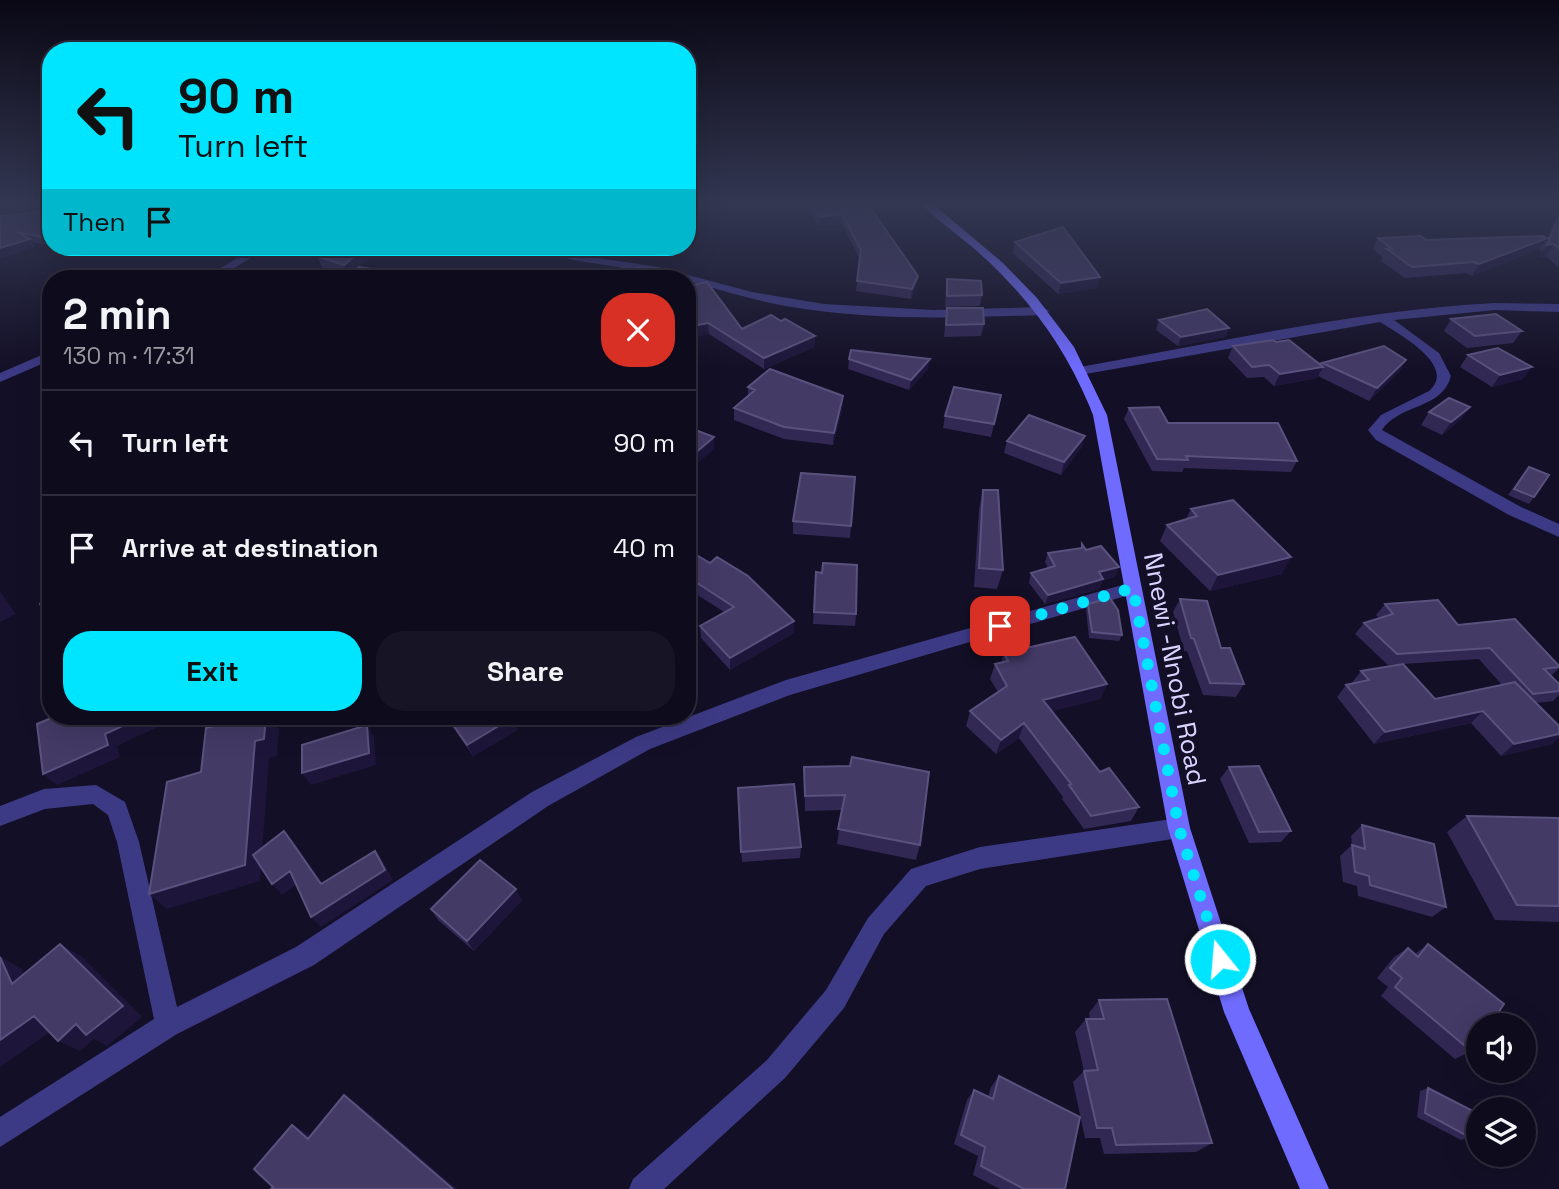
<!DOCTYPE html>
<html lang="en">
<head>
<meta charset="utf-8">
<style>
	:root { --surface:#0e0b1c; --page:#171425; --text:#f1f3f6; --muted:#9b9ba3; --line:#2e2b3b; --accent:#00e5ff }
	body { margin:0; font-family:"Space Grotesk",sans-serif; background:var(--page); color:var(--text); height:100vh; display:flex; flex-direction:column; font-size:26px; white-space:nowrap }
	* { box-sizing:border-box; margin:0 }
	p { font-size:23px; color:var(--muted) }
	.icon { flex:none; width:38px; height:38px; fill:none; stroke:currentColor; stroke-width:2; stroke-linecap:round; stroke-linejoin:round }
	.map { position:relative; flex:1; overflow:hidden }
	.side { position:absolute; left:42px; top:270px; width:654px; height:455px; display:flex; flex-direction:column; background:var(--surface); border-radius:28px; box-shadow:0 7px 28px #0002,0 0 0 2px var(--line) }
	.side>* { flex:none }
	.guide { position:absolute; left:42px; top:42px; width:654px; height:214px; border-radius:28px; box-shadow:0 7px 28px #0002,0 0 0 2px var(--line); background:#00e5ff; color:#111; overflow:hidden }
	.fabs { position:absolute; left:1466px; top:1013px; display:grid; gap:14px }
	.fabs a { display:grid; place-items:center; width:70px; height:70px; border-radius:50%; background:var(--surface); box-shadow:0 7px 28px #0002,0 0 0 2px var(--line); font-size:35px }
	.pin { position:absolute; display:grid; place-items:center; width:60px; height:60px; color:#fff; margin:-30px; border-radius:14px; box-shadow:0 4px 10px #0006 }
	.me { position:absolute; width:77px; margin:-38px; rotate:343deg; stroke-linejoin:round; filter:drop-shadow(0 0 5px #0008) }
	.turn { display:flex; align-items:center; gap:24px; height:147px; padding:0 21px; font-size:32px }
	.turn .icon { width:91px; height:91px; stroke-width:2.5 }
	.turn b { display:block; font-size:49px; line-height:60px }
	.then { display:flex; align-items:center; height:66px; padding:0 21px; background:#0003; gap:14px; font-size:26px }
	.round { display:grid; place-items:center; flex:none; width:74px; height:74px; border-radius:28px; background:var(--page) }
	.headline { display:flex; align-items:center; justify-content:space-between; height:119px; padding:0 21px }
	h1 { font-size:42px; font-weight:700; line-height:52px }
	.action { display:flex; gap:14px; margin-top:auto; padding:14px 21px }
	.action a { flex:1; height:80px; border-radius:28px; background:var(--accent); color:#111; font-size:28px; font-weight:700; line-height:80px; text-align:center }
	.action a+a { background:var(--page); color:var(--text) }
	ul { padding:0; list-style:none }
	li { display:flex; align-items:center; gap:21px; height:105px; padding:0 21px; border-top:2px solid var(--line) }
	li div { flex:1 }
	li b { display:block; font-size:26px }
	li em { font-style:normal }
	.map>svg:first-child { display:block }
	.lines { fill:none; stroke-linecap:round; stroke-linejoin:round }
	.street { fill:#3d3a85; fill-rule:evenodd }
	.secondary { fill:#6f6bff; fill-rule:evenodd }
	.wall { fill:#312854; fill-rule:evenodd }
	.shaded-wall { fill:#1d163a }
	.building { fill:#433a66; stroke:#5a527e; stroke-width:2 }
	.route { stroke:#00e5ff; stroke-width:12; stroke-dasharray:0 21.6 }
	.labels { text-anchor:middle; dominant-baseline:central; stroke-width:7; stroke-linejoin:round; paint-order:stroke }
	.street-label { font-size:26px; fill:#d9d4ff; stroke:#130f26 }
</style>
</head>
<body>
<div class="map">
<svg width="1559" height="1189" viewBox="0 0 1559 1189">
	<rect width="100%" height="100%" fill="#130f26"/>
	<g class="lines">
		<path class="street" d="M256,247H268L218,278H204Z
			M535,247H550L590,257L658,267L752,292L824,304L933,310L1043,307L1049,311L1043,315C958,318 871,321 786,306C753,300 721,290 688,281V278L573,260Z
			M1495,303L1559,304V312L1495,310L1394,320L1439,353L1451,376C1442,410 1400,403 1382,430L1521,507L1559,524V537L1509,515L1376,440L1368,430L1381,415L1429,391C1458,366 1399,334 1380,322L1080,375L1073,371L1080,367C1217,343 1356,310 1495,303Z
			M51,351V360L0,382V373Z
			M1133,582L1139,584L1142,588L1139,592L790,695L650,749L548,806L314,965L177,1034L0,1147V1117L154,1019L117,842L108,815L93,804L45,809L0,826V806L44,789L96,785L125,802L139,842L177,1007L296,947L532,792L636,737L786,680Z
			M1179,818L1187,821L1190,828L1187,835L1179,838L980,869L926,886L884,934L844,1008L785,1078L664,1189H629L633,1179L767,1060L826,990L868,918L911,869L980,847Z"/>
		<path class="secondary" d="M920,203H932L947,216L1003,263L1037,298L1074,347L1107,415L1190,828L1249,1009L1329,1189H1300L1224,1012L1168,828L1093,415L1089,405C1063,344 1028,297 978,252C960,236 938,221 920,203Z"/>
	</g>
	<path class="wall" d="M0,203H51V244L47,245L32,242L35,247L0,216L46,211V210L0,213Z
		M803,203H867L916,286L911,299L856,291L860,259L842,224L819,226Z
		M1559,215V268L1546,256L1539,257L1542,252L1539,249L1548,238L1554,222Z
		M1378,238L1426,240L1545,239L1538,250L1472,276L1466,273L1405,278L1381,261L1382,257L1373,249Z
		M1015,242L1097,288L1058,294L1013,253Z
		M382,247L359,267L415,276V278H343L347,275L322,267L317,256Z
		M947,279L982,295L980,306L945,307Z
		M688,286L742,329L781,321L815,336L814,347L764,369L709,334Z
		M947,308L984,324L981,336L944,337Z
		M1451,319L1522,331L1513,343L1467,348L1444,331Z
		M1159,320L1229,328L1225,337L1178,346L1156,330Z
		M1276,342L1321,365L1322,363L1406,360L1399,372L1369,401L1318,376L1317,378L1274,386L1264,377L1247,378L1228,358L1233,346Z
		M1468,355L1523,379L1492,387L1460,367Z
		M849,359L928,369L909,390L848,369Z
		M748,387L843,396L842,409L833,445L784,439L734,420V408L748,395Z
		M1001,395L991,437L943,428L945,416Z
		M1470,407L1461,419L1442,435L1421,425L1429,412Z
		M1129,408L1168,423L1297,461L1291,472L1184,468L1182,472L1152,471L1124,419Z
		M1085,436L1081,448L1061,475L1004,453L1007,441Z
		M1529,467L1534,497L1529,504L1508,495Z
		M855,477L850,538L793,534V521Z
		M983,490L1003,570L997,589L974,587L979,509Z
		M1191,509L1282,574L1210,591L1160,541L1167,525L1186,519Z
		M1082,544L1086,550L1115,577L1103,580L1099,589L1045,604L1029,583L1031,573L1048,568L1045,562L1048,553L1080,549Z
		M688,550L794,633L730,670L701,638L700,626L724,612L688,589Z
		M816,572L856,614L855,626L813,624Z
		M1180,599L1221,648L1244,684L1236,697L1203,695L1187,651H1184L1173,612Z
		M1088,604L1122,635L1119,641L1089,638L1086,610Z
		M1385,604L1458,625L1559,666V668L1551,676L1559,684V695L1553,701L1536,703L1559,726V738L1552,744L1501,756L1471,723L1374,744L1337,697L1346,685L1351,684L1361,671L1401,664L1388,665L1355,634L1364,623L1379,618L1376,615ZM1479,659L1502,685L1435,699L1403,664Z
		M1004,653L1107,684L1100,699L1052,711L1100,772L1139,807L1131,821L1084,829L1062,799L1063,797L1019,738L996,754L966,726L970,711L998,692L990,679L995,664L1001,663Z
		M445,716H510L517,730L473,756Z
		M804,767L920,845L916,860L837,844L842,810L805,811Z
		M1229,767L1291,831L1281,842L1249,843L1220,779Z
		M738,788L801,847L800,858L742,862Z
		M1467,816L1559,818V922L1495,920L1447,832Z
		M1362,825L1446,907L1432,917L1358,896L1357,886L1343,882L1340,856L1352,845L1351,836Z
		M522,900L474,951L438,920L431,909Z
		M1428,944L1471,1051L1455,1059L1381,996L1388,987L1377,978L1394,957L1408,948L1415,954Z
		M1099,1000L1212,1143L1196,1152L1104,1154L1100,1138H1085L1073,1082L1084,1071L1075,1032L1086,1019H1090L1089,1013Z
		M999,1076L1065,1189H1000L973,1175L978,1156L954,1144L967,1100L974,1090L988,1097L991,1087Z
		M1428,1088L1469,1137L1461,1140L1417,1117L1420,1091Z"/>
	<path class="shaded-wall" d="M17,203H49L51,209L0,213V205Z
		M949,203H967L948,206Z
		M1000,203H1015L999,207Z
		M842,214V224L819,226V217Z
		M51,233V244L47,245L42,237Z
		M30,239L35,247L0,259V248Z
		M1545,239L1538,250L1472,276L1479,264Z
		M1554,244L1546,256L1539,257L1547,245Z
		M365,247H382L349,276L344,265Z
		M918,276L916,286L911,299L912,289Z
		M1100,277L1097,288L1058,294L1061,283Z
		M708,323L709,334L688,339V327Z
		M1229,328L1225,337L1178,346L1181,337Z
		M815,336L814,347L764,369V358Z
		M930,359L928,369L909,390L911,380Z
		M1406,360L1399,372L1369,401L1377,388Z
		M1323,367L1317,378L1274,386L1280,374Z
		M1532,367L1523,379L1492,387L1500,375Z
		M843,396L842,409L833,445L834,433Z
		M1470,407L1461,419L1442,435L1451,422Z
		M1085,436L1081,448L1061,475L1064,462Z
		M714,437V449L688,472V459Z
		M691,471L692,483L688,486V473Z
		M1291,557L1282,574L1210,591L1218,575Z
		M1119,567L1115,577L1103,580L1099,589L1045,604L1048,595L1099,572Z
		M0,591L16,614L0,622Z
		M794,621V633L730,670V658Z
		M1107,684L1100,699L1037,715L1043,700Z
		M1483,711L1471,723L1374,744L1385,732Z
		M144,716H157L162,725L117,746L120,757L57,785L43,774L105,734Z
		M266,716H269L279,729L277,756L269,758L260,881L167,909L149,894L255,741Z
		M512,718L517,730L473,756L467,745Z
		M1024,723L1019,738L996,754L1001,740Z
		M367,725L374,737L376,765L311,785L302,773Z
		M1559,734V738L1552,744L1501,756L1514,744Z
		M284,831L294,842L330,894L321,884Z
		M375,851L383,861L393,880L321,927L311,917Z
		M290,871L300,882L282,895L272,884Z
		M516,889L522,900L474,951L467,941Z
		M60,944L81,956L142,1017L107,1046L94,1039L80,1051L58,1041L76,1024Z
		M0,956L22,969L34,996L12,984Z
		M34,1016L57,1027L0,1067V1040Z
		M344,1095L359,1105L457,1189H453Z
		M292,1125L309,1134L324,1148L308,1139Z"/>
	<path class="building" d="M47,203H51V233L42,237L17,232L30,239L0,248V216L46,211Z
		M810,203H867L918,276L912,289L857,281L861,250L842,214L819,217Z
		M1559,217V249L1554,244L1547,245L1550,240L1547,238H1550Z
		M1063,227L1100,277L1061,283L1015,242Z
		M1421,236L1426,240L1544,236L1545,239L1479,264L1473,262L1412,267L1387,249H1392L1378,238Z
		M329,247H365L344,265L317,256Z
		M359,267L415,276L412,278H343Z
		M637,268L668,269L665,278H634Z
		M947,279L981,281L982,295L947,296Z
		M707,282L742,329L771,315L781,321L785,319L815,336L764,358L708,323L688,327V286Z
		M947,308H983L984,324L946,325Z
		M1207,309L1229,328L1181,337L1159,320Z
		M1496,314L1522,331L1475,336L1451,319Z
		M1273,340L1276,342L1289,340L1323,367L1280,374L1269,365L1252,367L1233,346Z
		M1384,346L1406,360L1377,388L1322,363Z
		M1498,348L1532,367L1500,375L1468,355Z
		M851,350L930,359L911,380L849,359Z
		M770,369L843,396L834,433L784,427L734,408L755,390L748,387Z
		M954,387L1001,395L994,424L945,416Z
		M1449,398L1470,407L1451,422L1429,412Z
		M1159,407L1168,423H1278L1297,461L1186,456L1188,460L1157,459L1129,408Z
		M1029,415L1085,436L1064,462L1007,441Z
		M693,429L714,437L688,459V433Z
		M1529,467L1549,475L1534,497L1514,489Z
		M801,473L855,477L851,526L793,521Z
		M983,490H998L1003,570L979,568Z
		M1233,500L1291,557L1218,575L1167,525L1197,516L1191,509Z
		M1082,544L1086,550L1101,546L1119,567L1099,572L1103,579L1048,595L1031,573L1055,566L1048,553L1082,548Z
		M688,550L710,563L717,557L748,576L794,621L730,658L700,626L734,607L688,577Z
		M823,563L857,565L856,614L814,612L816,572L822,573Z
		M1110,598L1118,610L1122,635L1092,632L1088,604Z
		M51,599V623L40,604Z
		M1180,599L1207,601L1221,648H1230L1244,684L1210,683L1194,639L1191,638Z
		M1438,600L1458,625L1515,619L1559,666V667L1544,669L1559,684V691L1533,694L1490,648L1397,654L1364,623L1393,614L1385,604Z
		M1075,637L1107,684L1043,700L1100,772L1109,768L1139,807L1091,816L1069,785L1071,784L1024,723L1001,740L970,711L1007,686L995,664L1008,661L1004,653Z
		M1403,664L1435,699L1515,682L1559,726V734L1514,744L1483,711L1385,732L1346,685L1369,680L1361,671Z
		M56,716H144L105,734L108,745L43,774L37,724Z
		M251,716H266L264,739L255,741L245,865L149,894L167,782L201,772L206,728Z
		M447,716H510L512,718L467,745Z
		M367,725L369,753L302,773V745Z
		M852,757L929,772L920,845L838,829L845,795L805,796L804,767L850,766Z
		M1259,766L1291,831L1259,832L1229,767Z
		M794,784L801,847L741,852L738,788Z
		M1467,816L1559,818V906L1517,905Z
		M1362,825L1434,844L1446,907L1370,885L1369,876L1355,872L1352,845L1365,849Z
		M284,831L321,884L375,851L385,870L311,917L290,871L272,884L253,855Z
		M480,860L516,889L467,941L431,909Z
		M60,944L123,1006L86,1035L76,1024L58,1041L34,1016L0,1040V957L12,984Z
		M1428,944L1504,1004L1489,1026H1479V1040L1471,1051L1395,987L1402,978L1390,968L1408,948L1418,957Z
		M1167,999L1212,1143L1116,1145L1112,1128H1097L1084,1071L1098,1070L1086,1019H1104L1099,1000Z
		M999,1076L1080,1117L1065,1189H1024L981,1166L985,1147L961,1135L974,1090L993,1099Z
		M1428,1088L1471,1110L1469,1137L1425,1113Z
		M344,1095L453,1189H271L273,1187L254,1169L292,1125L308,1139Z"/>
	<linearGradient id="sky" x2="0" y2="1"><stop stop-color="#0a0815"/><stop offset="0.55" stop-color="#333752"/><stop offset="1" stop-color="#333752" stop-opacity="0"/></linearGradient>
	<rect width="1559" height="370" fill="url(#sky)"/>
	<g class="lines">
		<path class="route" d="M1000,626L1133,588L1179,828L1220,959"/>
	</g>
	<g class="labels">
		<g class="street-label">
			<text transform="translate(1175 669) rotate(79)">Nnewi -Nnobi Road</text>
		</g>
	</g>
</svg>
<div class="fabs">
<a><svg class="icon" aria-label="sound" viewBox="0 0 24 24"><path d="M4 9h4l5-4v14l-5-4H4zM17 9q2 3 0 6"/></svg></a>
<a><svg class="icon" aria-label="layers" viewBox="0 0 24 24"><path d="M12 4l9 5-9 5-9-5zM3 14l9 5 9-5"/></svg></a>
</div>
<div class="pin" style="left:1000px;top:626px;background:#d93025"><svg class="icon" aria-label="arrive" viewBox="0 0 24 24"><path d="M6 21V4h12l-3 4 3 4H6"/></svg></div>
<svg class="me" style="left:1220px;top:959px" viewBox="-20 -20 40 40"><circle r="17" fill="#00e5ff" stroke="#fff" stroke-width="3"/><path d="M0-11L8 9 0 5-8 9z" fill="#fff"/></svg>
<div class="guide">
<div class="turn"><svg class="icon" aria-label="left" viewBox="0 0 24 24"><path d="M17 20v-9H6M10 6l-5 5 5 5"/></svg><div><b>90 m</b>Turn left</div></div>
<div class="then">Then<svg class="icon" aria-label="arrive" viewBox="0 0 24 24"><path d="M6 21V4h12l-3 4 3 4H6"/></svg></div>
</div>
<section class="side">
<div class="headline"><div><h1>2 min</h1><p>130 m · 17:31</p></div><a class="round" style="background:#d93025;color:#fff"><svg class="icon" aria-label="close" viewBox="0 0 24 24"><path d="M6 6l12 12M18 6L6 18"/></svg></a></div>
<ul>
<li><svg class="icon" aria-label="left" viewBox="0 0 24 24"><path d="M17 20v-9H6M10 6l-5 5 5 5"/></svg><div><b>Turn left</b></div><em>90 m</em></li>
<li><svg class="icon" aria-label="arrive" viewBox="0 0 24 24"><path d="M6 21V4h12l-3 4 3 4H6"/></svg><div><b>Arrive at destination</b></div><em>40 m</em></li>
</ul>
<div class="action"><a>Exit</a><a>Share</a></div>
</section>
</div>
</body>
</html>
